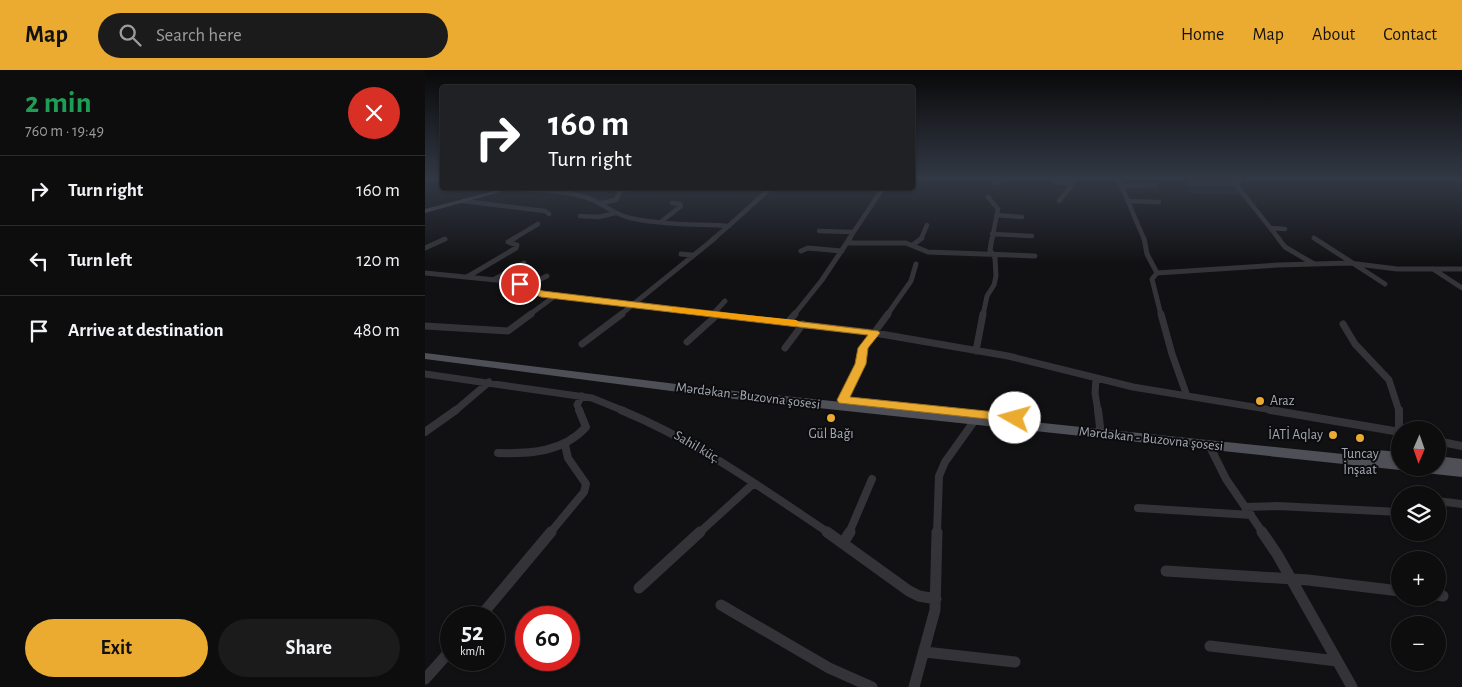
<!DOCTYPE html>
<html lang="en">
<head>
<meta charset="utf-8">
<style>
	:root { --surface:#0d0d0e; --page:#1b1b1c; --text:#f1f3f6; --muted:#9a9c9e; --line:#2d2d2e; --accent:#ebab31 }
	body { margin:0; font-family:"Alegreya Sans",sans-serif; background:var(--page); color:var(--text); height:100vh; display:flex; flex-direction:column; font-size:19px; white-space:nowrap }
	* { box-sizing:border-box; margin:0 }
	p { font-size:16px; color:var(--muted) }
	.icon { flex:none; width:28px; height:28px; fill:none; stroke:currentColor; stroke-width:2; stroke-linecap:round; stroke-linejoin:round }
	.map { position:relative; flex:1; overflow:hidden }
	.drawer { display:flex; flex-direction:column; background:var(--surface); width:425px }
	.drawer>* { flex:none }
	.banner { position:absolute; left:15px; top:15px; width:475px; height:105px; border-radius:5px; box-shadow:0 1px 4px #0004,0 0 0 1px var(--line); background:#202124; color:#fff; overflow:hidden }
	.needle { width:32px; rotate:182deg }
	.buttons { position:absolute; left:966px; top:351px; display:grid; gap:10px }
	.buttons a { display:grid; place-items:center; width:55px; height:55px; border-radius:50%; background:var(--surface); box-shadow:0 1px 4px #0004,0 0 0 1px var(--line); font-size:25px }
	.speed { position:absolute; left:15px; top:536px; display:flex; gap:10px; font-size:25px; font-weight:700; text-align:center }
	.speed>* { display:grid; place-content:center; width:65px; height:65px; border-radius:50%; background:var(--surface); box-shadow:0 1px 4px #0004,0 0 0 1px var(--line); line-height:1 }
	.speed small { font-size:12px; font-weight:400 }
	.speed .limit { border:8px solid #d22; background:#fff; color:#111 }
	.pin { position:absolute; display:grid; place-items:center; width:42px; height:42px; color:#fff; margin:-21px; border:2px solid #fff; border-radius:50%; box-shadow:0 1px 5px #0007 }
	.me { position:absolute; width:55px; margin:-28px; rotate:277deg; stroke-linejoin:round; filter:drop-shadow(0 0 4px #0008) }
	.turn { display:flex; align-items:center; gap:18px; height:105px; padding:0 25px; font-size:22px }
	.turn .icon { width:65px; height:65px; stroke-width:2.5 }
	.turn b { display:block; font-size:35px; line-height:42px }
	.round { display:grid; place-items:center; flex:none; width:52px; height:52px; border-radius:26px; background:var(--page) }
	.headline { display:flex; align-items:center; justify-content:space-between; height:85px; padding:0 25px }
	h1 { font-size:30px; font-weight:700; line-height:38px; color:#1e9e55 }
	.primary-button { display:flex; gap:10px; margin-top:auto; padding:10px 25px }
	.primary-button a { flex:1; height:58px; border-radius:30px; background:var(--accent); color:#111; font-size:20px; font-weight:700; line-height:58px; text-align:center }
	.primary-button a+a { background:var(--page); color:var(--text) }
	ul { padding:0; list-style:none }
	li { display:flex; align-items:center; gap:15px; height:70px; padding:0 25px; border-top:1px solid var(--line) }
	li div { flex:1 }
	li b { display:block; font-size:19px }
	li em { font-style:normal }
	header { display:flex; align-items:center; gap:30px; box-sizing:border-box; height:70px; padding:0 25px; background:var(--accent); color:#111 }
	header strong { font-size:24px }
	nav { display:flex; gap:28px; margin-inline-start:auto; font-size:18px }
	.search { width:350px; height:45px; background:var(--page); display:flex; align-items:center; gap:12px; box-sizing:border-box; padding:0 18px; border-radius:28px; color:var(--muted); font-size:19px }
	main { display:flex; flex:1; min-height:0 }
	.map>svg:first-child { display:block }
	.built { fill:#1d1d20 }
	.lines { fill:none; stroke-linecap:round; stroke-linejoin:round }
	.street-far4 { stroke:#333338; stroke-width:4.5 }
	.street-far3 { stroke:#333338; stroke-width:5 }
	.street-far2 { stroke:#333338; stroke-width:7 }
	.street-far1 { stroke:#333338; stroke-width:8 }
	.street { stroke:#333338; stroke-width:11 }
	.secondary { fill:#414248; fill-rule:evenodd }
	.primary { fill:#4f5057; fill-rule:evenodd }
	.route { fill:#ebab31; stroke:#996f20 }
	.slow { fill:#f59e0b }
	.poi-dot { fill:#ebab31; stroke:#0c0c0e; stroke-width:2 }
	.labels { text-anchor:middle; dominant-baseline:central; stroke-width:4; stroke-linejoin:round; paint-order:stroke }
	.street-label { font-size:14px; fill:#a3a8b3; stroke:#0c0c0e }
	.poi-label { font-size:14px; fill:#a3a8b3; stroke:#0c0c0e }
</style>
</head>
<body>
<header>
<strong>Map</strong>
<div class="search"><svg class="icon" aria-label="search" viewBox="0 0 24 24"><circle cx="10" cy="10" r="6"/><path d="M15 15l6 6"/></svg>Search here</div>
<nav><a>Home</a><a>Map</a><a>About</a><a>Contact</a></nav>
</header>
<main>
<section class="drawer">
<div class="headline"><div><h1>2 min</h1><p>760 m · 19:49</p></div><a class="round" style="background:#d93025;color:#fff"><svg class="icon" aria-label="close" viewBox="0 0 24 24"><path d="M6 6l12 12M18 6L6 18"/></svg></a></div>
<ul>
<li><svg class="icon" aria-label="right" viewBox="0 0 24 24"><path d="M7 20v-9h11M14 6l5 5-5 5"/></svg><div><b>Turn right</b></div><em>160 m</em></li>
<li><svg class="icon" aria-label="left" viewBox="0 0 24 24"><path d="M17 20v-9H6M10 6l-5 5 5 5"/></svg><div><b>Turn left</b></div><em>120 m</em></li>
<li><svg class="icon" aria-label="arrive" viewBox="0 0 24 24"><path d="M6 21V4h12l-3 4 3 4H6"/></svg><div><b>Arrive at destination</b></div><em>480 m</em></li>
</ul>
<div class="primary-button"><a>Exit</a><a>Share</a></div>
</section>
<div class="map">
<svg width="1037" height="617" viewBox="0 0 1037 617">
	<rect width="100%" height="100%" fill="#111113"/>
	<path class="built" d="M810,115L819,125L765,123L762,119H766L763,116Z"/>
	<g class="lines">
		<path class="street-far4" d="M693,108L719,169
			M816,108L812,116L854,169
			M0,110L2,108
			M630,112L647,114
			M570,114L578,108
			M763,114H812
			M695,116L731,115
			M92,118C114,121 138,120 160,127C176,132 188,144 205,148C237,155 271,154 304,156
			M563,127L573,139L567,169
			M38,131L120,141L124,144
			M634,131L650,111L648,108
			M702,131L734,132
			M176,133L191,130L196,120L205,118
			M572,145L597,147
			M155,146L174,147L190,143
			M237,151L256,136L255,134L247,133
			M846,158L860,159
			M394,161L428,162
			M567,164L607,166
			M88,169L113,154
			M288,169C308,153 326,135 346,118
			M424,169L458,118
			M496,169L502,155"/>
		<path class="street-far3" d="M719,168L722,184L732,203L727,209L736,245
			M853,168L860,177L889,194
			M889,168L960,214
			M422,173H481L503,182L610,186
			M489,174L497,168
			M0,178L20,169
			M376,181L383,178L417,181
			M256,184L267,185
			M1008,199L1037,218
			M0,203L81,211L116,224L296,245
			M732,203L853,195L924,193L972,199H1037
			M42,207L91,178L92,175L83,172L90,168
			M70,209L99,193
			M99,217L122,206
			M288,244L300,231
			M104,245L130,226
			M195,245L290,168
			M369,245L397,210L425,168
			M462,245L486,211L491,194
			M558,245L562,226L569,215L571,206L570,188L565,180L567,168"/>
		<path class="street-far2" d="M285,244L450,263L583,286L708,317L853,341
			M736,244L747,284L762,326
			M363,252L370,244
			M918,254L930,274L964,310L974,341
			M0,256L83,261L106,244
			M262,272L293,244
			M157,274L197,244
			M360,278L378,254
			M551,281L558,244
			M0,304L167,328L199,341
			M671,308L670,323L673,341
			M418,330L435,293L438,278L463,244
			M30,341L64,312
			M155,341L152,335L157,326
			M591,341L592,335"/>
		<path class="street-far1" d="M196,340C273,372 335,417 404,463
			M673,340L675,357
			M845,340L975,362
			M974,340V362
			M590,348L591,340
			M0,362L31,340
			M1012,371L1037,376
			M784,375L801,409L838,463
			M73,383C106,384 138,382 161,357L154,340
			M1012,431L1037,434
			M820,437L852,436L975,442
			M713,438L826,445
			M125,463L159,422L161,414L143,388L140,375
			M274,463L329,413
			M424,463L447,409
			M512,463L514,406L520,392L550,350"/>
		<path class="street" d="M402,462L484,521L494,526L511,529
			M837,462L852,484L927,617
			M418,473L425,462
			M741,501L883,510L975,521
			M214,518L275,462
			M1012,525L1018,526
			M296,535L404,598L447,617
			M54,548L126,462
			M785,576L912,591
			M500,582L590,592
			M0,609L26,580
			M489,617L510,540L512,462"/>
		<path class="secondary" d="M81,118H89L0,143V139Z"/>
		<path class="primary" d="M0,283L300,320L947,387L945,385L947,382L952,380L975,382V398H980L975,400L300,328L0,289Z
			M1012,386L1037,389V407L991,402L989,398H1012Z"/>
	</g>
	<linearGradient id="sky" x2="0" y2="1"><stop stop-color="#09090a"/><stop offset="0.56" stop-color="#323844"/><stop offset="1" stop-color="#323844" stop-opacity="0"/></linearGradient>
	<rect width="1037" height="194" fill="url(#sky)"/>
	<path class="route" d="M95,212L118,221L453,261L455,263L443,278L441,294L425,327L590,344L596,348L590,352L414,333L412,330L430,294L433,278L443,265L116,227L91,216V213Z"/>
	<path class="slow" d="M247,237L371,250L376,253L371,256L250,242L247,241Z"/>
	<g class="poi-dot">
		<circle cx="835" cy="331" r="5"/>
		<circle cx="406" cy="348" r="5"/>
		<circle cx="908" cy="365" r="5"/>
		<circle cx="935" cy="368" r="5"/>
	</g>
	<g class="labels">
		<g class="street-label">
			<text transform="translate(323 326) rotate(7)">Mərdəkan - Buzovna şosesi</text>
			<text transform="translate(726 369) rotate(6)">Mərdəkan - Buzovna şosesi</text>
			<text transform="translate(272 377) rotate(30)">Sahil küç.</text>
		</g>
		<g class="poi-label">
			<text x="845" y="331" text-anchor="start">Araz</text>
			<text x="406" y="364">Gül Bağı</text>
			<text x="898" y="365" text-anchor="end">İATİ Aqlay</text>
			<text x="935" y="384">Tuncay<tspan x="935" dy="16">İnşaat</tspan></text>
		</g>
	</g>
</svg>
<div class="buttons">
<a><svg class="needle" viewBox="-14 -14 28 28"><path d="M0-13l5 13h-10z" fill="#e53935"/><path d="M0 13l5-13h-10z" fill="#9a9c9e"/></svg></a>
<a><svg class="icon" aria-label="layers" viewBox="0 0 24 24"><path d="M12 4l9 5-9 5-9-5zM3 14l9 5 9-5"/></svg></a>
<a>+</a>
<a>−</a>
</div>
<div class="speed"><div>52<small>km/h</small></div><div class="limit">60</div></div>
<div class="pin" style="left:95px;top:214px;background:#d93025"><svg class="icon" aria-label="arrive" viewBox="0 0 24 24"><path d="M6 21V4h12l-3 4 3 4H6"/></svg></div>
<svg class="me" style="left:590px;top:348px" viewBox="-20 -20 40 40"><circle r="19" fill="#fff"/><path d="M0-13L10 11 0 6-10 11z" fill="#ebab31"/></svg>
<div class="banner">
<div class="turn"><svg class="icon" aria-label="right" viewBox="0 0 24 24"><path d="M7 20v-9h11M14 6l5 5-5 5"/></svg><div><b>160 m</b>Turn right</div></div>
</div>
</div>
</main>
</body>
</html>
